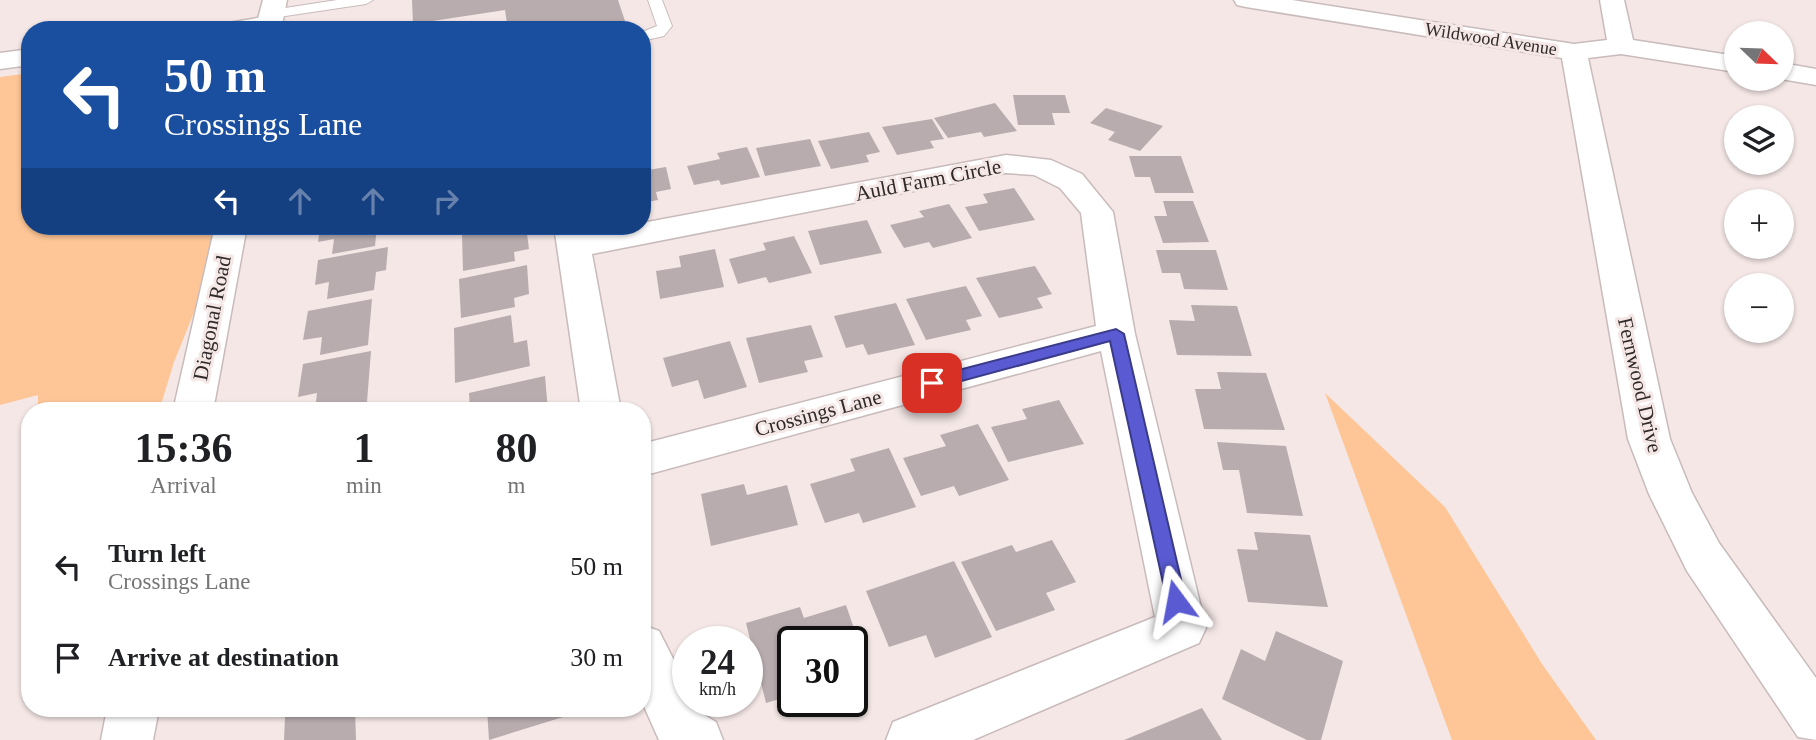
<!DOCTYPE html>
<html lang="en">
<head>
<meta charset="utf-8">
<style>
	:root { --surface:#fff; --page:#f6f6f6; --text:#202124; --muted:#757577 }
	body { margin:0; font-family:"Times New Roman",serif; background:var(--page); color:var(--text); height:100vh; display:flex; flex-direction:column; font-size:26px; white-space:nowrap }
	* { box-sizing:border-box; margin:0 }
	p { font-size:23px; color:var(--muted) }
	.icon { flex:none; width:38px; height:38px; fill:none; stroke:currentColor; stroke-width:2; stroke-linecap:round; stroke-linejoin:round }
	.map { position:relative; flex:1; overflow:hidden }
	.side { position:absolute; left:21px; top:402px; width:630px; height:315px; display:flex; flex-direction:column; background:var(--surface); border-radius:28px; box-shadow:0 2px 5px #0004 }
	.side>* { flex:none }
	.guide { position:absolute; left:21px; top:21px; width:630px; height:214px; border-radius:28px; box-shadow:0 2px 5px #0004; background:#1a4fa0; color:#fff; overflow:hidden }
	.needle { width:46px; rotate:113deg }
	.fabs { position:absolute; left:1724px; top:21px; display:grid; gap:14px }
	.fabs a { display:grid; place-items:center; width:70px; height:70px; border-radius:50%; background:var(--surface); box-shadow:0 2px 5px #0004; font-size:35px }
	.speed { position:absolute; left:672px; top:626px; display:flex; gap:14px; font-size:35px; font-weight:700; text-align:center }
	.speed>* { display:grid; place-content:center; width:91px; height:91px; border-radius:50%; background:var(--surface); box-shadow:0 2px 5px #0004; line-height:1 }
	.speed small { font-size:18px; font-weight:400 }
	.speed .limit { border:4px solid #111; border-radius:10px; background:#fff; color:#111 }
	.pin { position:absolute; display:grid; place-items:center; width:60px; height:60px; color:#fff; margin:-30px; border-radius:14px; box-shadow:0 4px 10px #0006 }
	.me { position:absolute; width:77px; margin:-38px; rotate:347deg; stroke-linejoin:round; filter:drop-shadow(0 0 5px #0008) }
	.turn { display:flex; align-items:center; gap:24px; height:147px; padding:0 28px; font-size:32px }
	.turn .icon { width:91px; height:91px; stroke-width:2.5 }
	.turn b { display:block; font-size:49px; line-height:60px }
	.lanes { display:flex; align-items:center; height:66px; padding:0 28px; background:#0003; justify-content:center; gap:35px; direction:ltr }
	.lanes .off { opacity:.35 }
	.eta { display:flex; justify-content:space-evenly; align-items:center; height:119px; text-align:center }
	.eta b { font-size:42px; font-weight:700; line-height:49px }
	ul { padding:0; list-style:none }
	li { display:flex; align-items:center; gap:21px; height:91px; padding:0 28px }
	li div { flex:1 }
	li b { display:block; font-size:26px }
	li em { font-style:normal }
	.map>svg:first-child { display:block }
	.green { fill:#fec696 }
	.building { fill:#b8acaf }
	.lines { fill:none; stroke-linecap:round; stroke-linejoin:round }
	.service-casing { stroke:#c9bbbb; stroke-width:2 }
	.minor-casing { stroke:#c9bbbb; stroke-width:3 }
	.tertiary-casing { stroke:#c9bbbb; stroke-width:3 }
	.service { fill:#fff; fill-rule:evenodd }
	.minor { fill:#fff; fill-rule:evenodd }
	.tertiary { fill:#fff; fill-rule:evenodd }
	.route { fill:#5a5bd3; stroke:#3a3b89; stroke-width:2 }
	.labels { text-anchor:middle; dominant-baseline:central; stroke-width:6; stroke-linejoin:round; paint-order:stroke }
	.far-street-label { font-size:18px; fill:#2f2a29; stroke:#f4e7e6 }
	.street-label { font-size:21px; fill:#2f2a29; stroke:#f4e7e6 }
</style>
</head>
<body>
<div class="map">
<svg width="1816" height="740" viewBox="0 0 1816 740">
	<rect width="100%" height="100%" fill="#f4e7e6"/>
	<path class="green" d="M30,73V226H229L174,362L159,411H38V395L0,405V77Z
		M1325,393L1445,507L1542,664L1596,740H1452Z"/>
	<path class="building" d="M412,0H618L628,30H508L505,10L413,24Z
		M1013,95H1065L1070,113H1052L1055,125H1018Z
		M995,103L1017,131L984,137L981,132L948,138L934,118Z
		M1106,108L1163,126L1140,151L1108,140L1115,132L1090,123Z
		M932,119L944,139L930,141L934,148L897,155L882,127Z
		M869,132L880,152L866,155L869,162L831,169L818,141Z
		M810,139L821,166L765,176L756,148Z
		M747,147L760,177L721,185L719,180L694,185L687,166L720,159L717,153Z
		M1129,156H1181L1194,193H1155L1150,177H1135Z
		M666,167L671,189L656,192L658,200L642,203V171Z
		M1014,188L1035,220L979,231L965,207L988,203L983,194Z
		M1163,201H1193L1209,242L1163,243L1154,216H1167Z
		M949,204L972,238L933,248L929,242L904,248L890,225L924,217L919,211Z
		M867,220L882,253L820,265L808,231Z
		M320,226H377L375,246L332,254L334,239L318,242Z
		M511,226H526L529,249L514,252L515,261L463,271L462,235Z
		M794,236L812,273L769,283L766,277L738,284L729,259L766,250L763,243Z
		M388,247L386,270L376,272L374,290L327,299L329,282L315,285L318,260Z
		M715,249L724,287L660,299L656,271L681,267L679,256Z
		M1156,250H1216L1228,290L1184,289L1180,273H1162Z
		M527,265L529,294L514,298L515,307L461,318L459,279Z
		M1035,266L1052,294L1037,298L1043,308L999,318L976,278Z
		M966,286L982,316L966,320L971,330L926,340L906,299Z
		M372,299L368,345L320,355L322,337L303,340L308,311Z
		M896,303L915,345L868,355L863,344L846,348L834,316Z
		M1191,305L1237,306L1252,356L1177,355L1169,320L1195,321Z
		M511,315L514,343L527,340L530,366L455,383L454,328Z
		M811,325L823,357L804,361L808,372L759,383L746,338Z
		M730,341L747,387L704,399L698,380L672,387L663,358Z
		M371,351L367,402L315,411L317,393L298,397L303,364Z
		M1217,372L1266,373L1285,430L1204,429L1195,389H1221Z
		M545,376L548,411H470L469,393Z
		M1059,400L1084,444L1008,462L991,427L1027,419L1022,409Z
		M978,424L1009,480L959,496L954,486L921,496L903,458L946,446L940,435Z
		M1217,442L1286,446L1303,516L1247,513L1239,470H1223Z
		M889,448L916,507L863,523L859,513L825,523L810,484L855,471L850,459Z
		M744,484L747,495L787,485L798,525L711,546L701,494Z
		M1254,532L1310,535L1328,607L1248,602L1237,549L1258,550Z
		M1052,540L1076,582L1046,593L1055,610L996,631L961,562L1012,545L1016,552Z
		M954,561L992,637L935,658L926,635L889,647L866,591Z
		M846,605L862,652L852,655V642H793V695L766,703L746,623L800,607L804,618Z
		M1276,631L1343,661L1321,740H1307L1222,699L1241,649L1265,661Z
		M1202,708L1222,740H1124Z
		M309,709H355L356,740H284L285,717Z
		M487,709H589L489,740Z"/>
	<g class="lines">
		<g class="service-casing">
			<path id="service" d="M337,0H373L366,4L272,18L265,14L272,10Z
				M648,0H662L672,26L664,36L642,41V32L657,26Z"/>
		</g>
		<g class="minor-casing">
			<path id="minor" d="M1234,0H1292L1574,44L1607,40L1600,0H1624L1633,40L1736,56V72L1621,54L1588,58L1670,439L1692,493L1719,543L1816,678V740L1798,737L1687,571L1649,494L1628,439L1562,58L1246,7L1237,5Z
				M269,16L278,19L282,24L278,29L214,30L217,25Z
				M30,49V65L0,69V53Z
				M1782,63L1816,69V85L1781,79Z
				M1006,155L1051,160L1082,174L1113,212L1135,334L1206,628L1199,643L973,740H886L893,722L1155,617L1101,351L642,476V444L1096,326L1081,213L1060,188L1034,175L1006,173L592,254L621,411H581L554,226H586L588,234L642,226V223Z
				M642,625L659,631L688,688V702H695L701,713L716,722L723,740H659L642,702Z"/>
		</g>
		<g class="tertiary-casing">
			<path id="tertiary" d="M263,0H287L281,30H255Z
				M215,226H247L213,411H173Z
				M107,709H159L153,740H101Z"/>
		</g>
		<use href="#service" class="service"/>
		<use href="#minor" class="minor"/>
		<use href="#tertiary" class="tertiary"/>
	</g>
	<path class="route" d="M1116,329L1124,334L1186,601L1183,607L1176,610L1169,607L1167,601L1110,341L932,389L924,383L932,377Z"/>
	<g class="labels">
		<g class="far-street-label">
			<text transform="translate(1491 39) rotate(9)">Wildwood Avenue</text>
		</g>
		<g class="street-label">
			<text transform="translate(928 180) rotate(-11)">Auld Farm Circle</text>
			<text transform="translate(212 318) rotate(-79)">Diagonal Road</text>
			<text transform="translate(1640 385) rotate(77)">Fernwood Drive</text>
			<text transform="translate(818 413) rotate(-15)">Crossings Lane</text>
		</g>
	</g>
</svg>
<div class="fabs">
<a><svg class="needle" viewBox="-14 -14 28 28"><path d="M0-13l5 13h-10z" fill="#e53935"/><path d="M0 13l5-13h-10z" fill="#757577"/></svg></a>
<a><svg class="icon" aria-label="layers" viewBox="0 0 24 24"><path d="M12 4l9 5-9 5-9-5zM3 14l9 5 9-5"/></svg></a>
<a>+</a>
<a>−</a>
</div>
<div class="speed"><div>24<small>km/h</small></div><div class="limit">30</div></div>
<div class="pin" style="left:932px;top:383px;background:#d93025"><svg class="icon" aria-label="arrive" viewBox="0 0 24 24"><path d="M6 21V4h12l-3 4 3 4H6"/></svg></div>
<svg class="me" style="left:1176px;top:601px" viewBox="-20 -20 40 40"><path d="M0-17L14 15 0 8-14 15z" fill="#5a5bd3" stroke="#fff" stroke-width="4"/></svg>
<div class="guide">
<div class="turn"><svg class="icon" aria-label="left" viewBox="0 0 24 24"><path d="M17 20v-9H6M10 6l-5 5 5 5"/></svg><div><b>50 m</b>Crossings Lane</div></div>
<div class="lanes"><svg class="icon" aria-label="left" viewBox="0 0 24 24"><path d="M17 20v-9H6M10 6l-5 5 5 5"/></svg><svg class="icon off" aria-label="ahead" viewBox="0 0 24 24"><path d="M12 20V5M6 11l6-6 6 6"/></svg><svg class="icon off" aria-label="ahead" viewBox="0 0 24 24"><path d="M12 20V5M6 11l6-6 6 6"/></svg><svg class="icon off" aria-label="right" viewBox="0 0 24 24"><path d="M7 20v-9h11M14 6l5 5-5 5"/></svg></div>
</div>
<section class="side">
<div class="eta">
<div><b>15:36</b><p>Arrival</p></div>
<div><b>1</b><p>min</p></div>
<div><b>80</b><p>m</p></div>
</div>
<ul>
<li><svg class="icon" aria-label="left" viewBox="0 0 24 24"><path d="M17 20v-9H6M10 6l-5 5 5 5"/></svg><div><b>Turn left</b><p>Crossings Lane</p></div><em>50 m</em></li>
<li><svg class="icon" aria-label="arrive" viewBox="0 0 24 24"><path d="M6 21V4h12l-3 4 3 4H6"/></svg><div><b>Arrive at destination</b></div><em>30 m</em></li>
</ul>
</section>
</div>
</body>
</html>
